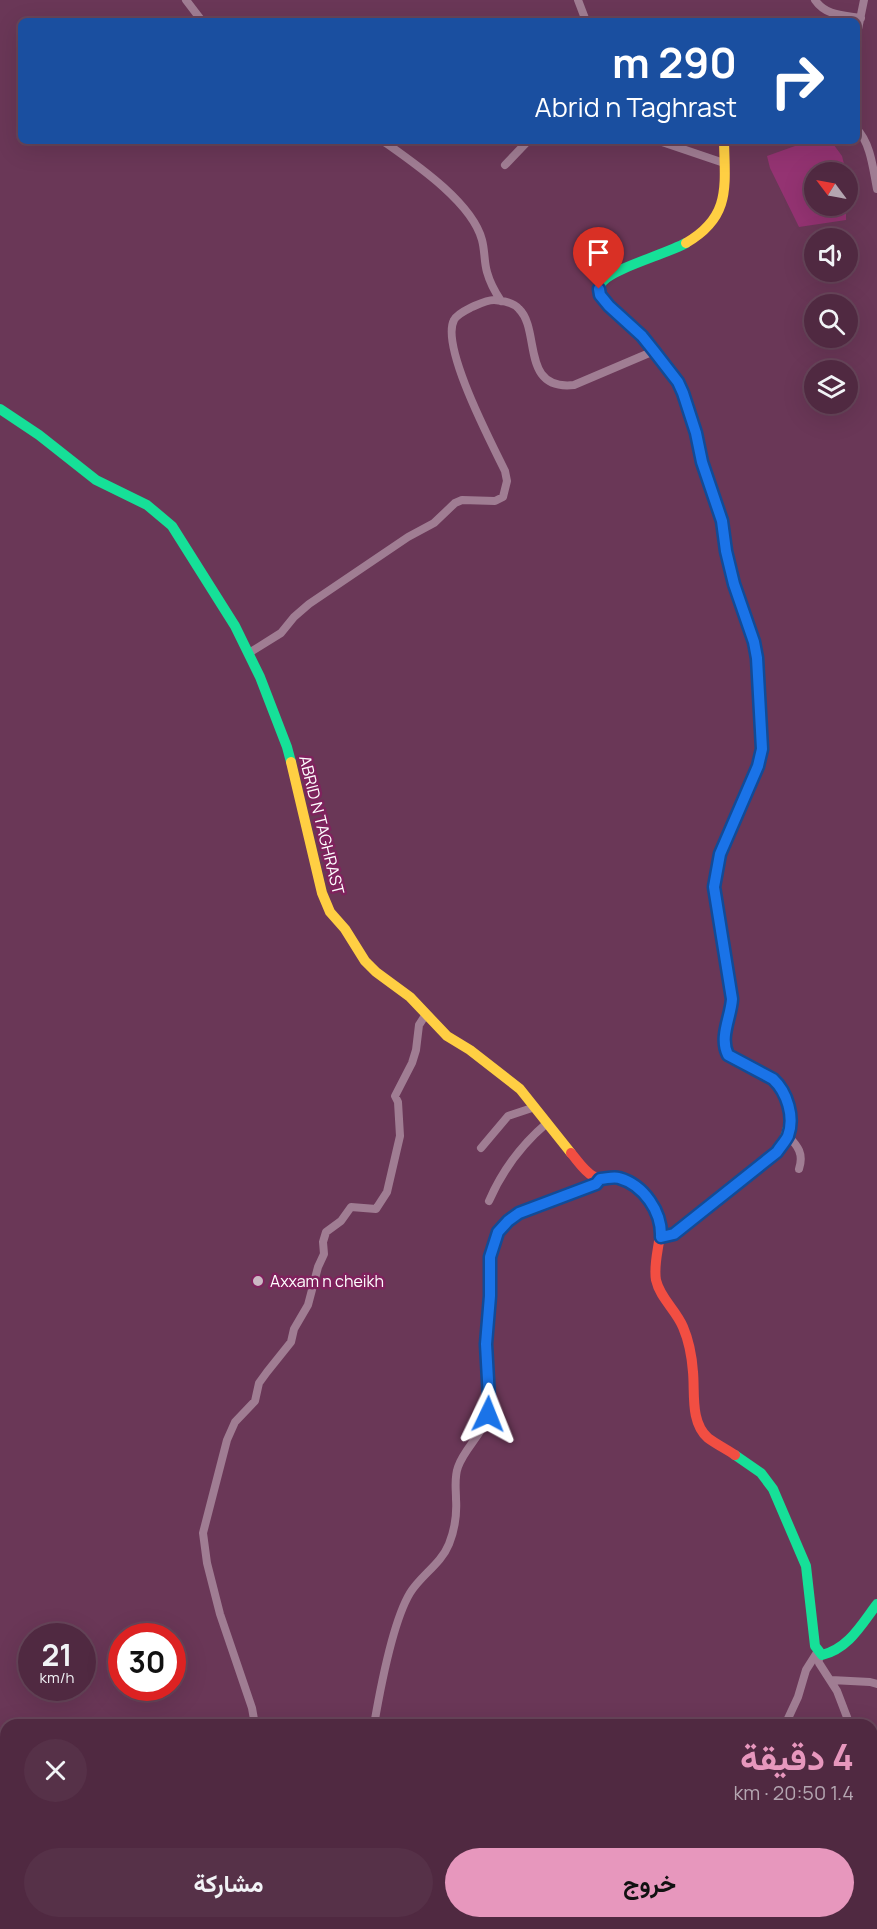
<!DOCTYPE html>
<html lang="ar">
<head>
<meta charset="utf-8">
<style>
	:root { --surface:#502941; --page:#563148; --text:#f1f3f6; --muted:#b4a6b1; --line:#67455a; --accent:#e797bd }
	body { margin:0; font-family:Manrope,Vazirmatn,sans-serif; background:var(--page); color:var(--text); direction:rtl; height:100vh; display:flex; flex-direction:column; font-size:22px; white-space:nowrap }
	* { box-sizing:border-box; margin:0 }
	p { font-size:20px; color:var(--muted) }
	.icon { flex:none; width:33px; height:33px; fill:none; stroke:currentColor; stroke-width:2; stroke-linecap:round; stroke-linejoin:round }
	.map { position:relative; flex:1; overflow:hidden; direction:ltr }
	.side { position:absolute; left:0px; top:1719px; width:878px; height:210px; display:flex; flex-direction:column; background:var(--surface); border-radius:18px 18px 0 0; box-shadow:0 6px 24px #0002,0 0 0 2px var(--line); direction:rtl }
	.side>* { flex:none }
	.banner { position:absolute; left:18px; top:18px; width:842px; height:126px; border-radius:9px; box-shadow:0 6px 24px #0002,0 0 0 2px var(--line); direction:rtl; background:#1a4fa0; color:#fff; overflow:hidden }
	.needle { width:39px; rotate:302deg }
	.buttons { position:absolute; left:804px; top:162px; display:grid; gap:12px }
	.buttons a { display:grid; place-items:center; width:54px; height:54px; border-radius:50%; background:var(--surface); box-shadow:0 6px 24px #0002,0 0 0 2px var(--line); font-size:30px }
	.speed { position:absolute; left:18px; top:1623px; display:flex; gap:12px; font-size:30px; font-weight:700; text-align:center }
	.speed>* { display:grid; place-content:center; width:78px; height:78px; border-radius:50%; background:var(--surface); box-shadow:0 6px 24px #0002,0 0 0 2px var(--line); line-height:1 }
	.speed small { font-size:15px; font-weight:400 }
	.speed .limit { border:9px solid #d22; background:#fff; color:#111 }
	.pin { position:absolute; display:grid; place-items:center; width:51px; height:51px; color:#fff; margin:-62px -26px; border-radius:50% 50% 50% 0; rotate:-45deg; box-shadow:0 0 6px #0007 }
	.pin .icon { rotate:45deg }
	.me { position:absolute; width:66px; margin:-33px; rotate:2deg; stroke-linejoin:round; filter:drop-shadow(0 0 4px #0008) }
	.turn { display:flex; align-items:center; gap:21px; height:126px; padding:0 24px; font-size:27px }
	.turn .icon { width:78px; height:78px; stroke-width:2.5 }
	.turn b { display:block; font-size:42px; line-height:51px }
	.round { display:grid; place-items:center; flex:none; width:63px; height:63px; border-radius:32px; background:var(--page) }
	.summary { display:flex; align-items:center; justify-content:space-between; height:102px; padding:0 24px }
	h1 { font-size:36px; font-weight:700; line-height:45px; color:var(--accent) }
	.primary-button { display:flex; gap:12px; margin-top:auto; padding:12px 24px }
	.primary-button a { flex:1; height:69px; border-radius:36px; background:var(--accent); color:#111; font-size:24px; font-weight:700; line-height:69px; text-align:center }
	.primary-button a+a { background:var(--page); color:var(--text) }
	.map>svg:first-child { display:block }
	.green { fill:#943372 }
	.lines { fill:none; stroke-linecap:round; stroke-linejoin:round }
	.street { stroke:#a07d93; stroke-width:8 }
	.fast { stroke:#16e098; stroke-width:10 }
	.slow { stroke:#ffcf43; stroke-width:10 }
	.jam { stroke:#f24e42; stroke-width:10 }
	.route-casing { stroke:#114b97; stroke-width:15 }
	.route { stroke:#1a73e8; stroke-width:10 }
	.poi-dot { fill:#cbb9c4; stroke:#7f225d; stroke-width:2 }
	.labels { text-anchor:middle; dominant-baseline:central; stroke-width:5; stroke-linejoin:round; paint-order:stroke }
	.street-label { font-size:16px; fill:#fff; stroke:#7f225d }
	.poi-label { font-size:16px; fill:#fff; stroke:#7f225d; text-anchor:start }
</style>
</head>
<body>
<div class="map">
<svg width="877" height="1929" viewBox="0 0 877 1929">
	<rect width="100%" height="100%" fill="#6a3757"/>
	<path class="green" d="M809,141H831L842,156L846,172H814V206H846V220L799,227L770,168L767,156Z"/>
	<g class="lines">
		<path class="street" d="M186,0L202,21
			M578,0L586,21
			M815,0C826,16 843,15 861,18
			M856,39L864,0
			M856,128C871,143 873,169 877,189
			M383,141C414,163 472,202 482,240C485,251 484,262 487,272C490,283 495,292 501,301
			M659,141L724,163
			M505,165L528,141
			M249,653L281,633L294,617L309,604L408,537L434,523L455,503L462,500L495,501L503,497L507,481L505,471C492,444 440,346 454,320C457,314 466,310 472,307C479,304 487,300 494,300C503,301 513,302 519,309C541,330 520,391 574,385L654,351
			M788,1136C798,1146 804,1154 799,1169
			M481,1148L508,1116L535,1107
			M489,1201C503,1169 521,1145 547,1123
			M818,1651L819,1663L837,1691L850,1725
			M831,1680L870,1682L877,1684
			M255,1725L252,1708L220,1614L207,1563L203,1533L227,1440L235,1422L255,1401L259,1383L267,1372L291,1342L294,1329L308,1305L318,1267L324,1254L323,1242L326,1232L341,1221L351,1207L376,1209L387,1192L400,1136L398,1102L395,1096L412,1063L416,1050L419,1025L426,1014
			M374,1725C380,1690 392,1623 410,1593C421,1575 441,1564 449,1544C455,1529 457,1514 456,1499C456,1488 454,1478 458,1467C465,1447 484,1434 488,1412C492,1389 485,1366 486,1344C487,1327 491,1311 490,1294C490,1273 487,1250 499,1231C504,1224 512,1218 519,1213L596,1184L600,1179
			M785,1725L798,1697L806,1670L818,1651
			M872,1769H877
			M872,1791L877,1804
			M671,1929L684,1923"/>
		<path class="fast" d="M686,243C666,254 615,268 603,281C589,297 632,325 642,336C654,349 670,367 679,383C691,405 696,433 701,458
			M0,409L39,435L96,480L147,505L172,526L235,626L260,677L287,747L291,762
			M661,1237L679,1232L777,1152C792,1130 797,1099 774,1080C761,1069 742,1063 728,1055L725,1034L732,999L714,887L720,854L733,823
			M735,1455L761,1473L773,1489L806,1566L815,1646L822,1655C849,1648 861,1625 877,1604"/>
		<path class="slow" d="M686,243C731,217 725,187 724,141
			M291,762L322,893L330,912L345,929L365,961L376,972L410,997L447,1036L470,1050L520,1089L571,1153"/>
		<path class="jam" d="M701,458L722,521L726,551L734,584L750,627L757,658L762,749L758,766L733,823
			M571,1153C578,1161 584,1171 593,1176C600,1179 608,1177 616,1178C633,1180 650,1196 657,1212C666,1234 652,1257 656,1280C660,1298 676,1310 683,1327C689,1341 692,1358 693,1372C695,1393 690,1422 708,1438C716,1444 726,1449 735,1455"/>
	</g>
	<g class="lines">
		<g class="route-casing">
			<path id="route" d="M488,1414L489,1398L486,1344L490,1296V1257L498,1232L508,1221L519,1213L596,1184L600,1179C606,1179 613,1176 619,1178C644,1185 662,1212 661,1237L674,1234L777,1152C780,1147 785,1142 788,1136C795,1117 787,1092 773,1079L728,1055C719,1037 731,1017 732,999L714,887L720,854L758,766L762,749L757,658L754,642L734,584L726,551L722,521L702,462L696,433L683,393L678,382L654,351L642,336L609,306L600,295L599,289"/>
		</g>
		<use href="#route" class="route"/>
	</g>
	<circle class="poi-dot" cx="258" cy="1281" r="6"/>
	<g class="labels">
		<g class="street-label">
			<text transform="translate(322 825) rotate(76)">ABRID N TAGHRAST</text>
		</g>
		<g class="poi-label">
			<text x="270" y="1281">Axxam n cheikh</text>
		</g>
	</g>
</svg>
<div class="buttons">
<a><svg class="needle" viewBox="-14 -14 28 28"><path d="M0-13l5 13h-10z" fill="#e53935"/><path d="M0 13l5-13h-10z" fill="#b4a6b1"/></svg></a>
<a><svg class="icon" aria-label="sound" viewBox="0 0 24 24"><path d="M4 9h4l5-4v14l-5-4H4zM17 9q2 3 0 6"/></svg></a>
<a><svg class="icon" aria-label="search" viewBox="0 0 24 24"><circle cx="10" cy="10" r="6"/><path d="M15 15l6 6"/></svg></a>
<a><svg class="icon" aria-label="layers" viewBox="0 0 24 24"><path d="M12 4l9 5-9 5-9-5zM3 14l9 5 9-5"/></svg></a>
</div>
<div class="speed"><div>21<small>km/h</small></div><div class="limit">30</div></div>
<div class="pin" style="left:599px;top:289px;background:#d93025"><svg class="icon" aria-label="arrive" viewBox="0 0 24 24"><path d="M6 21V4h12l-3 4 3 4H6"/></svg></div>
<svg class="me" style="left:488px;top:1414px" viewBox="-20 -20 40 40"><path d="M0-17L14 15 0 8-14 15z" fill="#1a73e8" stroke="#fff" stroke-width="4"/></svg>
<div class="banner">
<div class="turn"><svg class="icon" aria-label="right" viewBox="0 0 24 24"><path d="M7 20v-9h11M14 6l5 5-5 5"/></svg><div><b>290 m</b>Abrid n Taghrast</div></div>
</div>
<section class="side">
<div class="summary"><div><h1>4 دقيقة</h1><p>1.4 km · 20:50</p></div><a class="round"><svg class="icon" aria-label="close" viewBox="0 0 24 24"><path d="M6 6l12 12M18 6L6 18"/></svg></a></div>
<div class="primary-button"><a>خروج</a><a>مشاركة</a></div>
</section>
</div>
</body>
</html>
